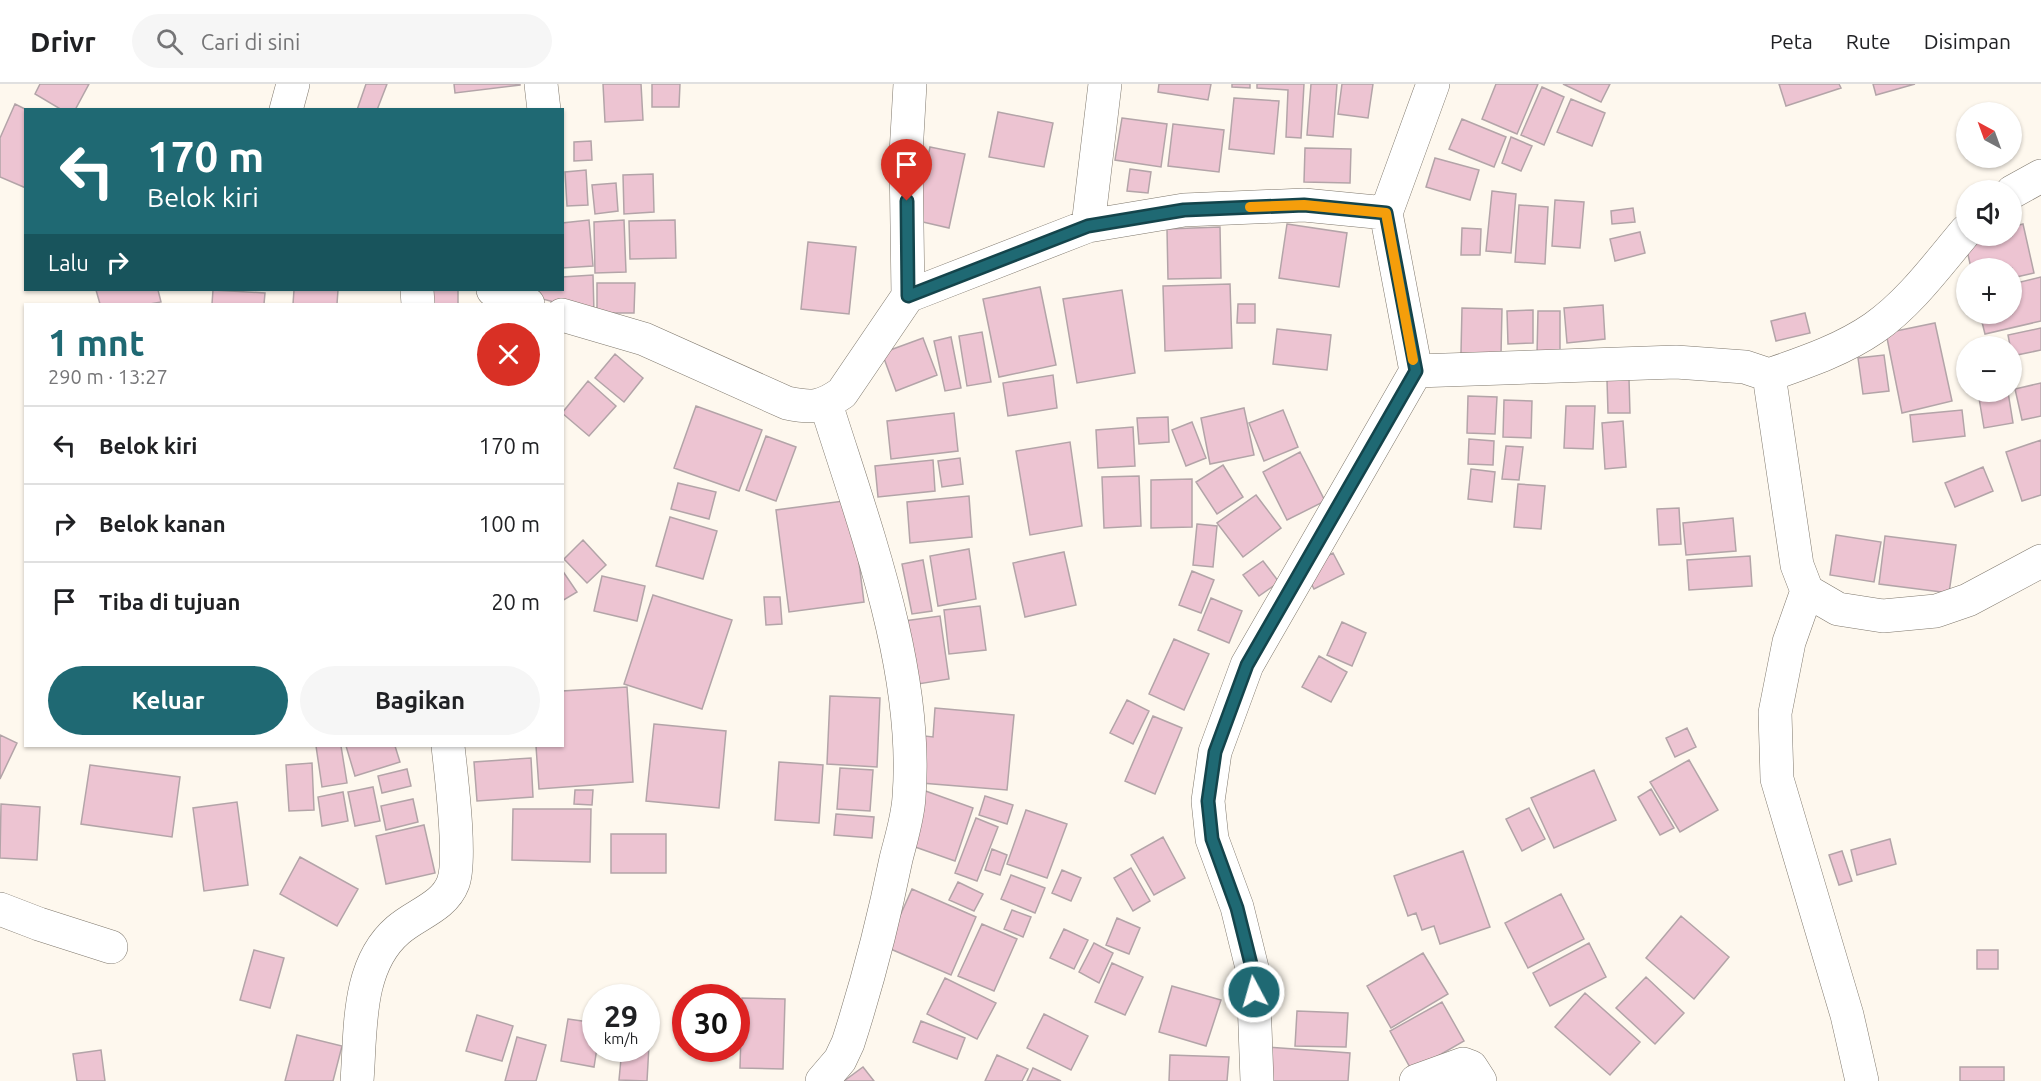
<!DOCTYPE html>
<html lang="id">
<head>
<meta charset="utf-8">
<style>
	:root { --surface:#fff; --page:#f6f6f6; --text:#202124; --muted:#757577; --line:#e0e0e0; --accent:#1f6973 }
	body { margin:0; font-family:Ubuntu,sans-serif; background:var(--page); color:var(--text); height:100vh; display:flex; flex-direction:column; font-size:22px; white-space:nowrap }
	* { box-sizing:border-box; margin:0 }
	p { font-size:20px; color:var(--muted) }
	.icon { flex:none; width:33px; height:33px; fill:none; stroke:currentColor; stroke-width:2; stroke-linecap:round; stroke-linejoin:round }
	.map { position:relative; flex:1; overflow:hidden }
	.sheet { position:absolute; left:24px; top:219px; width:540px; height:444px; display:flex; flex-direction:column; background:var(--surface); border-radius:0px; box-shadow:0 2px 4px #0004 }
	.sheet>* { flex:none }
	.top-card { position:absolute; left:24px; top:24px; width:540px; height:183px; border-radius:0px; box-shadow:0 2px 4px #0004; background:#1f6973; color:#fff; overflow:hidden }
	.needle { width:39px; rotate:319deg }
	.tools { position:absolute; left:1956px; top:18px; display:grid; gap:12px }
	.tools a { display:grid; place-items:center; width:66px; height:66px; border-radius:50%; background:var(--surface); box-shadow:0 2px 4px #0004; font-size:30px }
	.speed { position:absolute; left:582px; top:900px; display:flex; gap:12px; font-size:30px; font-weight:700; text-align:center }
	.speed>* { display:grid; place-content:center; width:78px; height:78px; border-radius:50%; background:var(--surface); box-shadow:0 2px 4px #0004; line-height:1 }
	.speed small { font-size:15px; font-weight:400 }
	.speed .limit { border:9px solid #d22; background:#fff; color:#111 }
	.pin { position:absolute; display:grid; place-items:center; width:51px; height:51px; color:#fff; margin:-62px -26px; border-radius:50% 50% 50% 0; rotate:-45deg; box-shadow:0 0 6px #0007 }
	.pin .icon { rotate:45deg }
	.me { position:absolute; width:66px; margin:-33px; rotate:354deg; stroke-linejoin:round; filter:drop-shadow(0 0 4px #0008) }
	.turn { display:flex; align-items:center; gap:21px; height:126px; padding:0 24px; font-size:27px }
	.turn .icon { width:78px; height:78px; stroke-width:2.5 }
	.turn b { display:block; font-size:42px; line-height:51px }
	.then { display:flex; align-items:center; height:57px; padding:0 24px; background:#0003; gap:12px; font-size:22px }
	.round { display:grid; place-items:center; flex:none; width:63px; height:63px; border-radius:32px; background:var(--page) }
	.summary { display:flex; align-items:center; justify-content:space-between; height:102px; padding:0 24px }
	h1 { font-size:36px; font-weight:700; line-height:45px; color:var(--accent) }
	.cta { display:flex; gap:12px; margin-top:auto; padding:12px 24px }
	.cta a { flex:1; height:69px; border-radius:36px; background:var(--accent); color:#fff; font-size:24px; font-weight:700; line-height:69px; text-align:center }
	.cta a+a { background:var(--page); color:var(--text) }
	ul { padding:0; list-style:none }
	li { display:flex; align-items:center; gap:18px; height:78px; padding:0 24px; border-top:2px solid var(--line) }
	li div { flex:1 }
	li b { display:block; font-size:22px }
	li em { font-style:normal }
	header { display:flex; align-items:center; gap:36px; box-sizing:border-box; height:84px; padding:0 30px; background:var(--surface); border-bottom:2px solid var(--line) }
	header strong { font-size:28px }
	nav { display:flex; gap:33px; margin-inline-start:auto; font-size:21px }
	.search { width:420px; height:54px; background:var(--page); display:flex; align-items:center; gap:15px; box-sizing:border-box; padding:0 21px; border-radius:33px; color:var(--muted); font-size:22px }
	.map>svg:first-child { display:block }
	.building { fill:#edc4d2; stroke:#b3a4a8; stroke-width:1.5 }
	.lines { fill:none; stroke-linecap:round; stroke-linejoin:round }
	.minor-casing { stroke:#7f786d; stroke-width:34 }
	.minor { stroke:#fff; stroke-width:33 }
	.route-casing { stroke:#14444b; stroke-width:15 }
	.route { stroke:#1f6973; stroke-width:10 }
	.slow { stroke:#f59e0b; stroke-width:10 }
</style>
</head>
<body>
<header>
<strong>Drivr</strong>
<div class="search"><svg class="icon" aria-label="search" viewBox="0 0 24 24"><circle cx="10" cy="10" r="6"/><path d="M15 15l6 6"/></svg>Cari di sini</div>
<nav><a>Peta</a><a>Rute</a><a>Disimpan</a></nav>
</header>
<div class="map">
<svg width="2041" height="997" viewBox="0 0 2041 997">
	<rect width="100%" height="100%" fill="#fef8ee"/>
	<path class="building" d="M40,0H89L75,26H62L35,10Z
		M366,0H387L377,26H357Z
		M454,0H520V1L455,9Z
		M603,0H641L643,36L605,38Z
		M652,0H680L679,23H652Z
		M1159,0H1211L1208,16L1158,8Z
		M1232,0H1250V4L1232,3Z
		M1257,0H1304L1301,54L1286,53L1288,6L1257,4Z
		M1311,0H1337L1333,53L1307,51Z
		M1342,0H1373L1368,34L1338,30Z
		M1496,0H1538L1517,50L1482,35Z
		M1563,0H1610L1601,18Z
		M1779,0H1839L1841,4L1786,22Z
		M1873,0H1915L1876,11Z
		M1542,3L1564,13L1544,61L1521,51Z
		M1234,14L1279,17L1274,70L1229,65Z
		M1571,15L1605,29L1592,62L1557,48Z
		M15,20L27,26L26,104L0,93V54Z
		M998,28L1053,39L1044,83L989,73Z
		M1122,34L1167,40L1161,83L1115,76Z
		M1462,35L1506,53L1494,83L1449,65Z
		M1173,40L1224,46L1219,88L1168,82Z
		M1511,53L1532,62L1521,87L1502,79Z
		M591,57L592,76L574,77V58Z
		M930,63L965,70L949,144L914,136Z
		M1305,64L1351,65L1350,99L1304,98Z
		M1435,74L1479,86L1470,116L1426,103Z
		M1130,85L1151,88L1148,109L1127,107Z
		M586,86L588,121L567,122L565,88Z
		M653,90L654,128L624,130L623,91Z
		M616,99L618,127L595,130L592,101Z
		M1492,107L1516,110L1511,169L1486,167Z
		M1555,116L1584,118L1580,164L1552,162Z
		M1519,121L1548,123L1545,180L1515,178Z
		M1633,124L1635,138L1612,140L1611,127Z
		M589,136L593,182L562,184V139Z
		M624,136L626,188L595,189L594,138Z
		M675,136L676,174L630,175L629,137Z
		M1287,140L1347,149L1339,203L1279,194Z
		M2023,140L2034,189L2012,194V184H1971L1964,153L2012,152V143Z
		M1220,143L1221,194L1168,195L1167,145Z
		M1462,144L1481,145L1480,171H1461Z
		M1640,148L1645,169L1615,177L1610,155Z
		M808,158L856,163L849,230L801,225Z
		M593,191L594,229L528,211L527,206H562V193Z
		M2041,193V237L1985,250L1980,230H2012V200Z
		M597,199H635L634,229H597Z
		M1230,200L1232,264L1165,267L1163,202Z
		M1040,203L1056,281L999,293L983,215Z
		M96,206H158L161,218L150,220H100Z
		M213,206L265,209L264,220H212Z
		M294,206H338L337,220H293Z
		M430,206H458V220H430Z
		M1122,206L1135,289L1077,299L1063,215Z
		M1238,220H1255V239H1237Z
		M1603,221L1605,255L1567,259L1564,224Z
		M1462,224L1502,225L1501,271L1461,269Z
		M1533,226V259L1508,260L1507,227Z
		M1538,227H1560V271H1537Z
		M1805,229L1810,249L1776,257L1771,237Z
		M1935,239L1952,317L1902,329L1886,249Z
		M2041,244V266L2012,272L2008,251Z
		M1277,245L1331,251L1327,286L1273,280Z
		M982,248L991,298L967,302L959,252Z
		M951,253L961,304L945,307L934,257Z
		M923,254L937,291L896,307L882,269Z
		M615,270L643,294L624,318L595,294Z
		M1884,271L1889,307L1863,310L1858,274Z
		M1053,291L1057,324L1008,332L1003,299Z
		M1629,295L1630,329H1608L1607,296Z
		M588,297L616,322L589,352L562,329Z
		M2041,299V332L2022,336L2015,305Z
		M1978,308H2008L2013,339L1984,344Z
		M1468,312L1497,313L1495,350L1467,349Z
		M1504,316L1532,317L1531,354L1503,353Z
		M696,322L762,346L739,407L674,384Z
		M1566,322H1595L1593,365L1564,364Z
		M1244,324L1254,371L1210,380L1201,334Z
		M1283,326L1298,363L1264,377L1249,339Z
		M1962,326L1965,352L1913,358L1910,331Z
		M954,329L958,367L891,375L887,337Z
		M1168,333L1169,358L1139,360L1137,334Z
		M1623,337L1626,383L1605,385L1602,339Z
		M1192,338L1206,374L1186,382L1172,346Z
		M1133,343L1135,382L1098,384L1096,346Z
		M766,352L796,363L776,417L746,406Z
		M1469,355L1494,357L1493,381L1468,380Z
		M2041,356V411L2022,417L2006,368Z
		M1070,358L1082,442L1030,451L1016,367Z
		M1506,362L1523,363L1519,396L1502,395Z
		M1300,368L1325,417L1287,436L1263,388Z
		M960,374L963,400L942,403L938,377Z
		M933,376L935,407L878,413L875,382Z
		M1223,381L1243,413L1217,430L1196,398Z
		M1983,383L1993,407L1955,423L1945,399Z
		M1471,385L1495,388L1492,418L1468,415Z
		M1139,392L1141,442L1104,444L1102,393Z
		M1192,395V443L1151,444V396Z
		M678,399L716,408L709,435L671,425Z
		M1518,400L1545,402L1541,445L1514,443Z
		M1256,411L1281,444L1243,473L1217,439Z
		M969,412L972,453L910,459L907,418Z
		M851,416L864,518L789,528L776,426Z
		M1679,424L1681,460L1659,461L1657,425Z
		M670,433L717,447L703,495L656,482Z
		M1733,434L1736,467L1686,471L1683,439Z
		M1197,440L1217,442L1213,483L1193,481Z
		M1836,451L1881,458L1874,498L1830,491Z
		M1885,452L1956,461L1949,509L1879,500Z
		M583,456L606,481L587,499L564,475Z
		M969,465L976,515L938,522L930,472Z
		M1064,468L1076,521L1025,533L1013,479Z
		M1333,469L1344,490L1314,505L1303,484Z
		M1750,472L1752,502L1689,506L1687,476Z
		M923,476L932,527L912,530L902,480Z
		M1263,477L1279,498L1259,512L1243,491Z
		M562,486L577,508L562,517Z
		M1192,487L1214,496L1201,529L1179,521Z
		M602,492L645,502L637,537L594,527Z
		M653,511L732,536L702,625L624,600Z
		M764,513H780L782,540L766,541Z
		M1211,514L1242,527L1229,559L1198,546Z
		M980,522L986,566L949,570L944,526Z
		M940,532L949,595L906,602L897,538Z
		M1342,538L1366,549L1352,582L1327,571Z
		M1174,555L1209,570L1184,626L1149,610Z
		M1319,572L1347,588L1331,618L1302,603Z
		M627,603L633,698L539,705L536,662H562V607Z
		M830,612L880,614L877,683L827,680Z
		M1127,616L1149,627L1133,660L1110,649Z
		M935,624L1014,631L1007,706L921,699L925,652L933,653Z
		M1153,632L1182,644L1155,710L1125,697Z
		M654,640L726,647L719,724L646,717Z
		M1687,644L1696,663L1675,673L1666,654Z
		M0,651L17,659L0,695Z
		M316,662H341L347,699L322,703Z
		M346,662H395L400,678L355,692Z
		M531,674L533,713L477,717L474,678Z
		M1689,676L1718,726L1680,748L1650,698Z
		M779,678L823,681L819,739L775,736Z
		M312,679L314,726L289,727L286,681Z
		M90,681L180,693L172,753L81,740Z
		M840,684L873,686L870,727L837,725Z
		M407,685L411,702L382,709L378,692Z
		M1594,686L1616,736L1554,764L1531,714Z
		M373,703L380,737L355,742L348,708Z
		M920,705L973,724L955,777L901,758Z
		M1651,705L1674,744L1660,751L1638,713Z
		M575,706H593L592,721L574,720Z
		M343,708L348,737L322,742L318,713Z
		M985,712L1013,721L1007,740L979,731Z
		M413,715L418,738L386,746L381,722Z
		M237,718L248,801L204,807L193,724Z
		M1,720L40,723L37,776L0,774Z
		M1529,724L1545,755L1522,767L1506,735Z
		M513,725H591L590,778L512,776Z
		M1026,726L1067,740L1047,794L1007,780Z
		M836,730L874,733L872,754L834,751Z
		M976,734L998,743L977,797L955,789Z
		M424,741L435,789L386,800L376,752Z
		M611,750H666V789H611Z
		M1163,753L1185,794L1154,811L1131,771Z
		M1890,755L1896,780L1857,791L1851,766Z
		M992,765L1007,771L1000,791L985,786Z
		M1463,767L1490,843L1440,860L1434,842L1422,846L1416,829L1408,832L1394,792Z
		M1842,767L1852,797L1839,801L1829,771Z
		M300,773L358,805L337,842L280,810Z
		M1131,784L1150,817L1133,827L1114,794Z
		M1062,786L1081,794L1071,817L1052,809Z
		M1011,791L1045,804L1035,829L1001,815Z
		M958,798L983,810L974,827L949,816Z
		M912,805L976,833L951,891L886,863Z
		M1561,810L1584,855L1528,884L1505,839Z
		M1012,826L1031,833L1023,853L1004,845Z
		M1681,832L1729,873L1694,915L1646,874Z
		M1117,834L1140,844L1129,870L1106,861Z
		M982,840L1017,855L994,907L958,892Z
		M1064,845L1088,856L1074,885L1050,874Z
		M1094,859L1113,869L1099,899L1079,888Z
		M1589,859L1606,893L1550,922L1533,889Z
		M254,866L284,874L270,924L240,916Z
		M1977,866H1998V885H1977Z
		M1423,869L1448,910L1391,944L1367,902Z
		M1112,879L1143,893L1125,931L1095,918Z
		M1646,893L1684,929L1655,960L1616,924Z
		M945,894L996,919L977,955L927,930Z
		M1172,902L1221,916L1206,962L1159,948Z
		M1585,909L1640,958L1610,991L1555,943Z
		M742,914L785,915L783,985L740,984Z
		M1442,918L1464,957L1412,987L1390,947Z
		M1297,927L1348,929L1346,963L1295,962Z
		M1044,930L1088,952L1071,986L1027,964Z
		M477,931L513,942L502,977L466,967Z
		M568,935L596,939L597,964L594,983L561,977Z
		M921,937L965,954L957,975L913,958Z
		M297,951L342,962L333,997H285Z
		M517,953L546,961L536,997H505Z
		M646,961H649L647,997L619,996L622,964H646Z
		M1267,963L1350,969L1348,997H1265Z
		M101,966L105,997H77L73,970Z
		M997,971L1028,985L1022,997H985Z
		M1170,971L1229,973L1227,997H1169Z
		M863,983L874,997H844Z
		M1960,983H2004V997H1960Z
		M1033,984L1061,997H1027Z"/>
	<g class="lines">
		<g class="minor-casing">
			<path id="minor" d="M541,0L544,26
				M286,26L293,0
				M2012,108L2041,92
				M1088,142L1105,0
				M417,206L418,220
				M493,206L528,220
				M908,212L906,70L910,0
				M562,231L644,255L787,319C812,324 821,324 842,309L908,212L1088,142L1184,126L1304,121L1386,129
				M1416,287L1676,278L1745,283L1769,291L1797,481L1807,507L1838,525L1883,532L1936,527L1968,516L2041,477
				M1769,291C1806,278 1842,266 1874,244C1910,219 1938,180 1966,147
				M1807,507L1789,558L1775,629L1777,695L1847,931L1862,997
				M0,825L39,840L111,863
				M357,997C361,947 356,882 398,846C416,830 444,823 453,799C462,776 451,690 448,662
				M822,997L840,976L848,959C868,897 883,839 896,775C901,755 908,733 909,713C919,585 864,441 826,320
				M1257,997L1253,888L1237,823L1212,755L1208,717L1215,668L1247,581L1416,287L1386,129L1433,0
				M1416,997L1463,980L1471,983L1480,997"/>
		</g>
		<use href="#minor" class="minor"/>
	</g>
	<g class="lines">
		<g class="route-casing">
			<path id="route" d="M907,117L908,212L1088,142L1184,126L1304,121L1386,129L1416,287L1247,581L1215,668L1208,717L1212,755L1237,824L1253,888L1254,908"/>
		</g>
		<use href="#route" class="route"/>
		<path class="slow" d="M1250,123L1304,121L1386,129L1413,276"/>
	</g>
</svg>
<div class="tools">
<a><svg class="needle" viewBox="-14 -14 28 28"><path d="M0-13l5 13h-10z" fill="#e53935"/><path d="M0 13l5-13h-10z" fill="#757577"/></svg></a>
<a><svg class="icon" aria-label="sound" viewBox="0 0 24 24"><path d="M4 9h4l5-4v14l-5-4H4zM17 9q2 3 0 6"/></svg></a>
<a>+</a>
<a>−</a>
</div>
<div class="speed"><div>29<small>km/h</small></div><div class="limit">30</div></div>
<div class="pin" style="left:907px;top:117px;background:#d93025"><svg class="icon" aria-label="arrive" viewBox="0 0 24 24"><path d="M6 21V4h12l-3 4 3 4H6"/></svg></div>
<svg class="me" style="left:1254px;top:908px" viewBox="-20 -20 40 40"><circle r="17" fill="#1f6973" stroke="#fff" stroke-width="3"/><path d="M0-11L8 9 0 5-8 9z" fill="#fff"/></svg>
<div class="top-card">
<div class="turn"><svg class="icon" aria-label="left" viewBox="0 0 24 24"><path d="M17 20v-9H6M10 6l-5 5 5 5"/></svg><div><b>170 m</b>Belok kiri</div></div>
<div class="then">Lalu<svg class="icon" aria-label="right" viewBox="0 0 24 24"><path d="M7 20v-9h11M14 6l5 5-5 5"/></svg></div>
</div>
<section class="sheet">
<div class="summary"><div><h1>1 mnt</h1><p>290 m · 13:27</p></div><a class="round" style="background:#d93025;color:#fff"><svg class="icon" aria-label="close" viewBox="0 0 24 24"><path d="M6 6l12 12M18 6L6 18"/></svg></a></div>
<ul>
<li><svg class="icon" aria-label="left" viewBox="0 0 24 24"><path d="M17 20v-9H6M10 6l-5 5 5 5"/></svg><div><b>Belok kiri</b></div><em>170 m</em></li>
<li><svg class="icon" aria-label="right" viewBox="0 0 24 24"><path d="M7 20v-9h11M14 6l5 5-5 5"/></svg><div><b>Belok kanan</b></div><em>100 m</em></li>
<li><svg class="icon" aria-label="arrive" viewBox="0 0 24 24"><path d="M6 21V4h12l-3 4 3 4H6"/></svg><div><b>Tiba di tujuan</b></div><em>20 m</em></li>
</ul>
<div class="cta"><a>Keluar</a><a>Bagikan</a></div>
</section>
</div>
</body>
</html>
